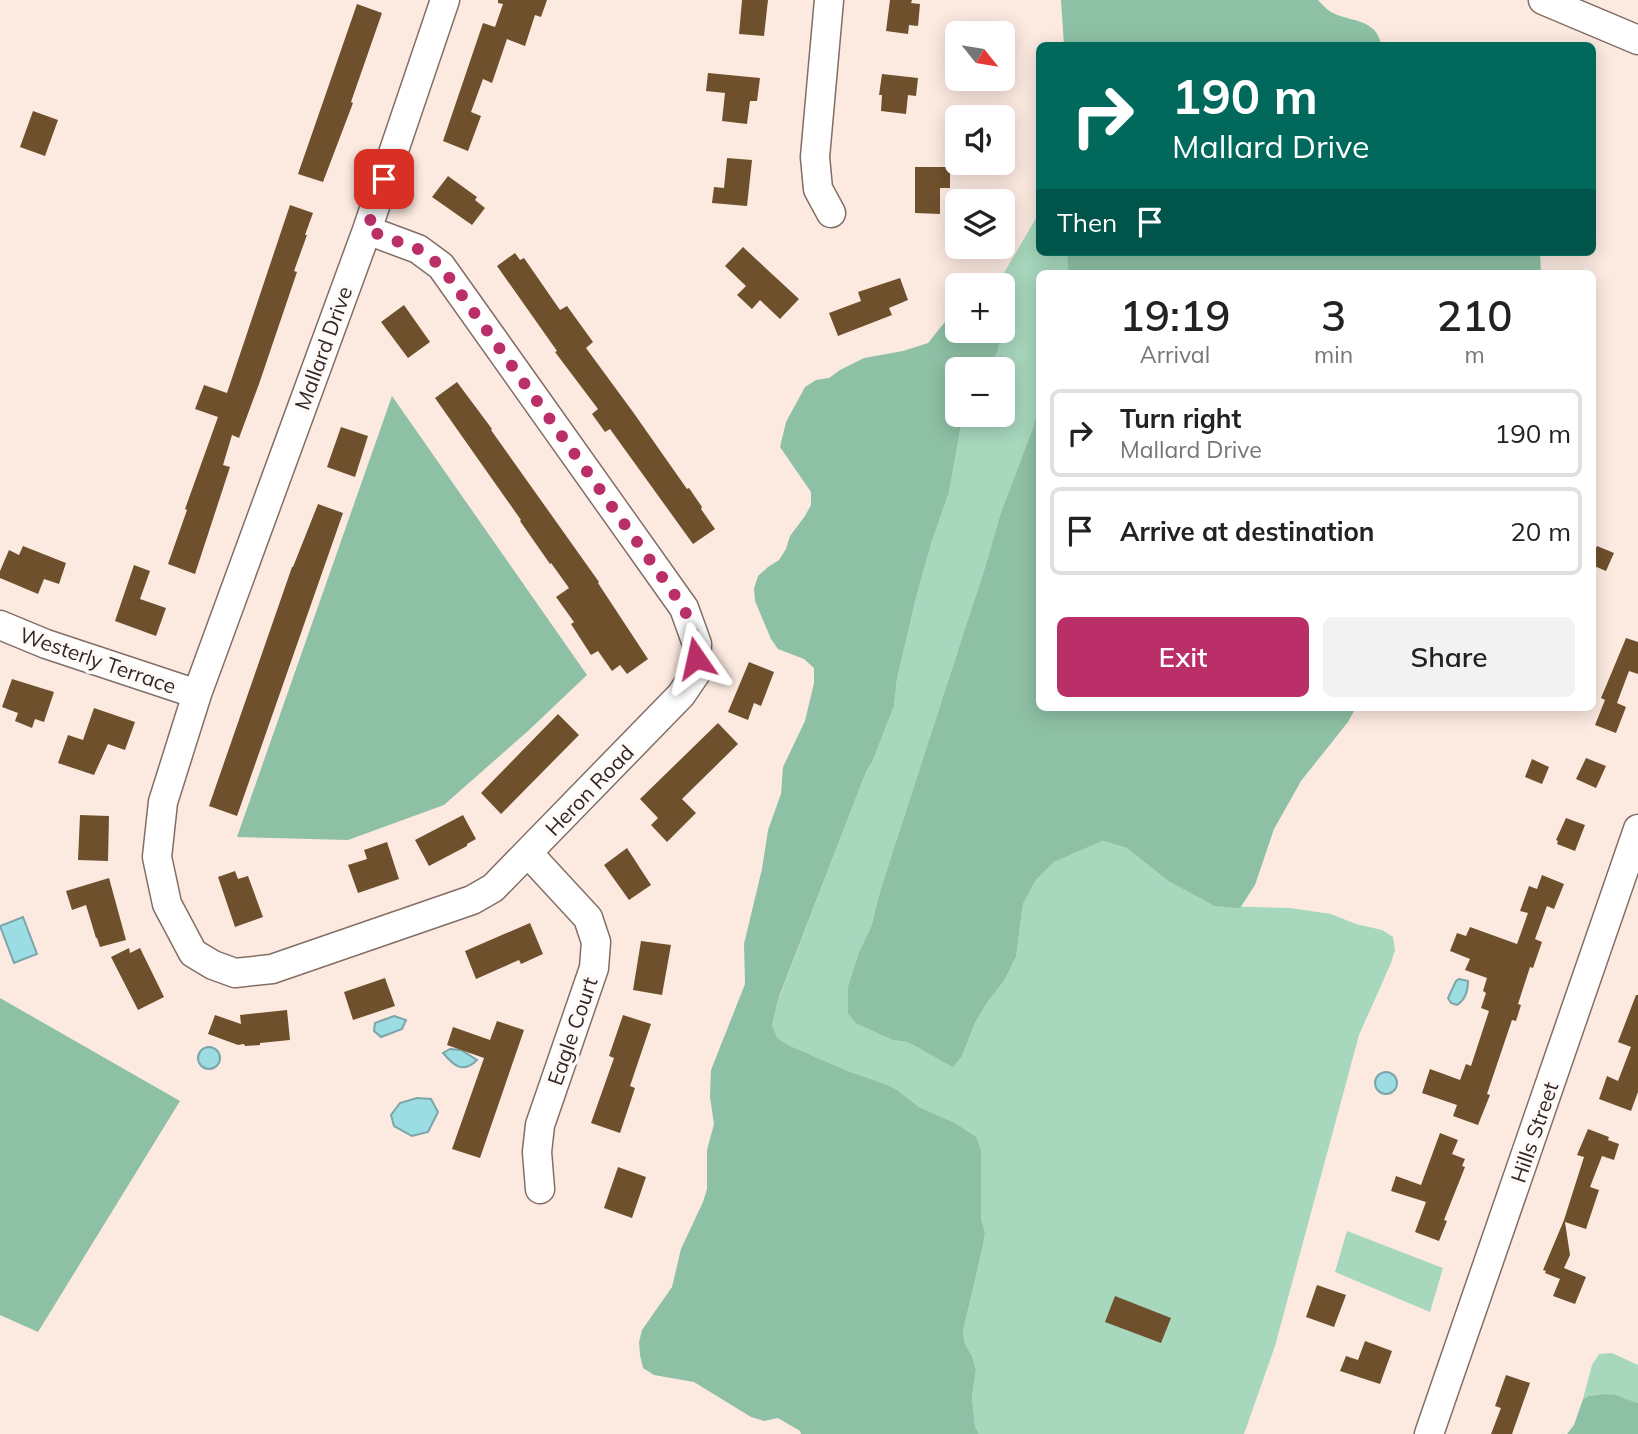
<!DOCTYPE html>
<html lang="en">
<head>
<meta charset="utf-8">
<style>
	:root { --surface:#fff; --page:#f2f2f2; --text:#222; --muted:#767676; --line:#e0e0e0; --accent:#ba2f68 }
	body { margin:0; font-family:Mulish,sans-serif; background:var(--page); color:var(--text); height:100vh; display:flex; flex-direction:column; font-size:26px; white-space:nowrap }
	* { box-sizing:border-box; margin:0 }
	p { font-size:23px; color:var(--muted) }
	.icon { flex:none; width:38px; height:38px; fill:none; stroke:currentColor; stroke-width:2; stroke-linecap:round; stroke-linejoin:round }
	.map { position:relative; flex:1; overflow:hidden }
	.panel { position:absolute; left:1036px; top:270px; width:560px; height:441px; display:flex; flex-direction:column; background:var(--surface); border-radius:10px; box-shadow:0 4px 18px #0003 }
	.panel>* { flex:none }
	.guide { position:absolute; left:1036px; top:42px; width:560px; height:214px; border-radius:10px; box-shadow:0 4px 18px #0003; background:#00695c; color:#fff; overflow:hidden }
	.needle { width:46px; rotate:120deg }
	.fabs { position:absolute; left:945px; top:21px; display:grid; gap:14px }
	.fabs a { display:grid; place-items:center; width:70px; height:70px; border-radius:10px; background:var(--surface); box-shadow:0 4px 18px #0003; font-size:35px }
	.pin { position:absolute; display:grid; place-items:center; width:60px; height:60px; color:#fff; margin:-30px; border-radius:14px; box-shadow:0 4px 10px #0006 }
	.me { position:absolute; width:77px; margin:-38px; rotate:349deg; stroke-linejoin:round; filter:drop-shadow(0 0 5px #0008) }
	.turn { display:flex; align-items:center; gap:24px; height:147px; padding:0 21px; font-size:32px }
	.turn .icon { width:91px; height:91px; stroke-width:2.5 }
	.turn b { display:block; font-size:49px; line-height:60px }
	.then { display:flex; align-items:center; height:66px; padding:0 21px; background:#0003; gap:14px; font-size:26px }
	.eta { display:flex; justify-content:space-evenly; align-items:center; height:119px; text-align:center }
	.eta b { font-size:42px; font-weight:600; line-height:49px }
	.button { display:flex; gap:14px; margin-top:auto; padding:14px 21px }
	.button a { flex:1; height:80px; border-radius:10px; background:var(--accent); color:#fff; font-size:28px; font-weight:600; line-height:80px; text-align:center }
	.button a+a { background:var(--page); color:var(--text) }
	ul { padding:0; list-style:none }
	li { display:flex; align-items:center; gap:21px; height:88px; margin:0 14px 10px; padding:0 7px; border:4px solid var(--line); border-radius:10px }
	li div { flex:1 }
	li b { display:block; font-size:26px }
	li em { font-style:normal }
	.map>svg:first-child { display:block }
	.green { fill:#a7d7bd }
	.forest { fill:#8ec0a5 }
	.water { fill:#9cdce3; stroke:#7ba6a9; stroke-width:2 }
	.building { fill:#6f502d }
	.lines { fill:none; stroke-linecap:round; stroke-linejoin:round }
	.minor-casing { stroke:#826e65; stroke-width:31 }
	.minor { stroke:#fff; stroke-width:28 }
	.route { stroke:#ba2f68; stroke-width:12; stroke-dasharray:0 21.6 }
	.labels { text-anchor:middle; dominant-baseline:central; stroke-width:7; stroke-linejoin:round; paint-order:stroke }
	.street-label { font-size:21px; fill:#2f2723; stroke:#fffaf8 }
</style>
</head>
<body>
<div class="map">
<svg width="1638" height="1434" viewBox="0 0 1638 1434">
	<rect width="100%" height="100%" fill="#fceae1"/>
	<path class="green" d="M1039,213L1040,252H1067L1068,273H1040L1039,401L1033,428L1001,512L986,564L881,888L871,927L860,950L893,1040L907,1042L919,1048L962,1056L975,1023L988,1001L1004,981L1016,957L1023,904L1036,880L1054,862L1101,841L1127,848L1168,881L1214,906L1290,908L1331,914L1356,924L1382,930L1393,937L1395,950L1391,963L1359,1035L1275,1346L1244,1434H979L975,1426L972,1397L976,1370L972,1356L965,1344L963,1331L983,1246L985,1232L955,1123L919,1107L896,1089L885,1084L848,1071L788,1045L776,1038L772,1025L779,998L866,772L873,760L894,706L897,679L916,598L931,544L949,492L961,425L965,415H1003V369H988L998,351L1001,331H1003L1005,297L1003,294V285H997Z
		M1347,1231L1443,1268L1430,1312L1335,1272Z
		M1612,1353L1638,1365V1403C1620,1397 1601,1389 1583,1399L1592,1365L1599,1354Z"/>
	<path class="forest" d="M1061,0H1318C1322,4 1326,9 1331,12C1349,22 1377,18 1381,45H1064Z
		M1067,252H1540L1541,273H1068Z
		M957,307V331H1001L998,351L988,369H957V415H965L961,425L949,492L931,544L916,598L897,679L894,706L873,760L866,772L779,997L772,1025L777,1038L788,1045L848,1071L885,1084L896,1089L919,1107L955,1123L976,1137L981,1150V1218L985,1232L983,1246L963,1331L965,1344L972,1356L976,1370L972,1397L975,1426L979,1434H801L800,1431L778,1418L764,1421L751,1417L694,1382L654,1375L643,1368L640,1355L639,1342L642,1330L672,1287L681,1249L703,1202L707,1189V1150L714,1124L710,1097L711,1070L745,984L744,944L762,869L768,830L781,794L783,767L805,721L814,683V668L804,659L778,649L771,639L755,601L754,589L758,576L768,567L779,560L786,549L790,536L805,516L811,505V492L780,447L786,422L805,387L816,380L829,378L840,370L864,358L903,351L928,343Z
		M392,396L587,675L528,731L444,805L348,840L237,837Z
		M1039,401L1040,707H1356L1348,722L1301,781L1274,829L1255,885L1240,908L1214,906L1168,881L1127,848L1102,841L1054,862L1036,880L1023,904L1016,957L1004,981L988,1001L975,1023L962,1056L953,1067L919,1048L907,1042L893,1040L856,1023L848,1013V987L860,950L871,927L881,888L986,564L1001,512L1033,428Z
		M0,998L180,1101L38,1332L0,1315Z
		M1602,1394L1615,1395L1638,1403V1434H1567L1574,1425L1583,1399L1589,1396Z"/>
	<path class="water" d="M23,917L37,954L14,963L0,926Z
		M1459,979L1468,981C1468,990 1465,1000 1457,1005L1451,1003L1448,998L1456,981Z
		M394,1016L406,1020L402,1029L381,1037L374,1031L375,1023Z
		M198 1058a11 11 0 1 1 22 0a11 11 0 1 1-22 0Z
		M450,1049L461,1050L477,1060C463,1074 454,1066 443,1053Z
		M1375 1083a11 11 0 1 1 22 0a11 11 0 1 1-22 0Z
		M417,1098L431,1099L438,1112L428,1132L412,1136L394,1126L391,1115L400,1103Z"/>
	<path class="building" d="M498,0H547L541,17L535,15L525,46L507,39L492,83L483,79L471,112L481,116L468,151L443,141L483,23L495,27L503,4L498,3Z
		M742,0H768L764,36L739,34Z
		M890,0H912L911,3L920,4L918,26L909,25L908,34L886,31Z
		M357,4L382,13L351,102L353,103L323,182L298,174Z
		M708,73L760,78L757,101H750L747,124L722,121L725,93L706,91Z
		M882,74L918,78L916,96L908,95L906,114L881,111L882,95H879Z
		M33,111L58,120L45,156L20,147Z
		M727,158L752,160L747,206L712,203L714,187L724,188Z
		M915,167H950V188H940V214L915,213Z
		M448,176L477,197L475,200L485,208L472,225L432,197Z
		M290,205L313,213L305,235H307L294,271L297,272L259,384L239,438L232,435L223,465L230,467L195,574L168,564L187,510L185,509L218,417L195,409L204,385L227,393Z
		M743,247L799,299L780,319L760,300L752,309L737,295L746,286L725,266Z
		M515,253L520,260L524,258L560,310L567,306L593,342L586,348L633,412L687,489L689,488L702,507L701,509L715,529L693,544L610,429L605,432L592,414L598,409L555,352L557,351L497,266Z
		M900,278L908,300L889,308L892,315L838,336L829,313L861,301L858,292Z
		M404,305L430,342L408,358L381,322Z
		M457,382L492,429L491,430L599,582L598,583L648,659L627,674L620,665L612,671L598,651L591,655L571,624L574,622L556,597L569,588L551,563L550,564L520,521L521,520L435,398Z
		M341,427L368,436L355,477L327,467Z
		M318,504L343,513L237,816L209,806L292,567H293Z
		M23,546L66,563L59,584L44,579L38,594L0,578V571L9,550L19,555Z
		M1597,546L1614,553L1606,571L1592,565V557Z
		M134,565L150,571L140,599L166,608L156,636L115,621Z
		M1626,638L1638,642V674L1629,671L1617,703L1626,707L1616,733L1595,725L1605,700L1601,698Z
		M749,662L774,672L761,706L754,703L748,720L728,712Z
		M12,679L54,692L44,722L35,719L32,728L15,721L18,713L2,707Z
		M94,708L135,722L125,750L108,744L94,775L58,763L68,735L83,740Z
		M558,714L579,735L501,814L481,793Z
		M718,723L738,744L682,799L696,813L667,842L651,825L658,818L640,799Z
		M1586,758L1606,766L1596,788L1576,779Z
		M1532,759L1549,767L1542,784L1525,777Z
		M80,815L109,816L108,861L78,860Z
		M463,815L476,839L467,844V846L429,866L415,840Z
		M1566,818L1585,825L1575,851L1557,844L1558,841L1556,840Z
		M387,842L399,879L358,893L348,865L367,859L364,850Z
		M627,848L651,885L629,900L604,865Z
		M235,871L238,879L248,876L263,917L235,927L218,877Z
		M1542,875L1564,884L1554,909L1547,906L1535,939L1542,942L1533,968L1530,967L1518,1004L1521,1005L1516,1021L1512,1020L1487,1094L1490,1095L1478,1125L1453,1116L1457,1105L1422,1093L1430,1069L1460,1080L1466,1064L1471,1066L1489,1011L1481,1008L1486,993L1483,991L1487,978L1465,970L1470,959L1450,951L1457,933L1466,936L1470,927L1517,944L1528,913L1520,911L1529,886L1537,889Z
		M109,878L126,940L100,947L97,938H96L86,905L72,910L66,891Z
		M530,923L543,954L521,964L519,960L476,979L465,951Z
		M641,941L671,945L662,995L633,990Z
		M129,948L130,953L140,948L164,997L138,1010L111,957Z
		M385,978L395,1006L353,1020L344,992Z
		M1636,995H1638V1092L1631,1111L1599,1099L1607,1076L1618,1081L1631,1047L1618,1042Z
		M287,1010L290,1040L260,1043V1045L245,1046L244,1044L238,1045L208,1034L215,1015L241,1024L240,1015Z
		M623,1015L651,1024L630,1086L635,1088L620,1133L591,1123L614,1058L609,1056Z
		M497,1021L524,1030L480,1158L452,1149L484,1058L447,1045L453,1027L490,1040Z
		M1588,1129L1609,1137L1608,1140L1619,1144L1614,1160L1602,1156L1590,1187L1599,1190L1586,1229L1565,1222L1570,1255L1564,1268L1586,1277L1575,1304L1553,1296L1560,1279L1545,1273L1546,1271L1543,1270L1564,1220L1584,1157L1577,1155Z
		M1440,1133L1458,1140L1452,1154L1465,1159L1462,1166L1465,1167L1444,1220L1447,1221L1439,1241L1415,1232L1426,1202L1391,1191L1396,1176L1421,1185Z
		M618,1167L646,1177L632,1218L604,1208Z
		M1317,1285L1346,1295L1334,1327L1306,1317Z
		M1115,1296L1171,1318L1161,1343L1105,1322Z
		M1365,1341L1392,1351L1380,1384L1340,1371L1346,1356L1358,1360Z
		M1506,1375L1530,1383L1512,1434H1491L1501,1408L1495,1406Z"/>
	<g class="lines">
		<g class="minor-casing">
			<path id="minor" d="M829,0L815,157L818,189L831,213
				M1543,0L1638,40
				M367,230L418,249L441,266L684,608L697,644L696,673L681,695L493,888L472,900L272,969L235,973L213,965L193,953L167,904L157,857L163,802L197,694L367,230L445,0
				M0,625L46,644L197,694
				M528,853L588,918L596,942L594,968L540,1125L537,1152L540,1189
				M1429,1434L1638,829"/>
		</g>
		<use href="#minor" class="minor"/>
	</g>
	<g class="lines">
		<path class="route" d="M384,179L367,230L418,249L441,266L684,608L697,644L696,658"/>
	</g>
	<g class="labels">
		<g class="street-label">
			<text transform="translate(323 348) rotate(-70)">Mallard Drive</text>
			<text transform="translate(98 660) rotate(19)">Westerly Terrace</text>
			<text transform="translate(589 790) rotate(-46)">Heron Road</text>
			<text transform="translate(572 1031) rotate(-71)">Eagle Court</text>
			<text transform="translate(1534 1132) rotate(-71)">Hills Street</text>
		</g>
	</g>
</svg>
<div class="fabs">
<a><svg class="needle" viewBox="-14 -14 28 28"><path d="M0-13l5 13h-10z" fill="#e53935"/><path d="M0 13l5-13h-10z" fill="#767676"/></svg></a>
<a><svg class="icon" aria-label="sound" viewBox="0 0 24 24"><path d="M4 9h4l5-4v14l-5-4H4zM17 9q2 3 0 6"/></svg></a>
<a><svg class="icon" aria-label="layers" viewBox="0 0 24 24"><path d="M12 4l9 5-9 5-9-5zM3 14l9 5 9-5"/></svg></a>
<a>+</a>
<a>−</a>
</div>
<div class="pin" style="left:384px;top:179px;background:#d93025"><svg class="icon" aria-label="arrive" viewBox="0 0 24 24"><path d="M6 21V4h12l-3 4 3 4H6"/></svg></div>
<svg class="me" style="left:696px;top:658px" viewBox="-20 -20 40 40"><path d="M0-17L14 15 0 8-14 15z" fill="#ba2f68" stroke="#fff" stroke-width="4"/></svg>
<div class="guide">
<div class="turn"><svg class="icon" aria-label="right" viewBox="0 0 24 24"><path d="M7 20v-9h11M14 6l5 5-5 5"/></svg><div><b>190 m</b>Mallard Drive</div></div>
<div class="then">Then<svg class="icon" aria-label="arrive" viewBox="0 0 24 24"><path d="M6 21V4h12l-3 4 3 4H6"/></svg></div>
</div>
<section class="panel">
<div class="eta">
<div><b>19:19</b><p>Arrival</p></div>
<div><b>3</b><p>min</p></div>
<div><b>210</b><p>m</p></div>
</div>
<ul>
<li><svg class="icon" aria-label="right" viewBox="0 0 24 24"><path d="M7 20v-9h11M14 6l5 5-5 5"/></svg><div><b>Turn right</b><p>Mallard Drive</p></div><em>190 m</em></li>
<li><svg class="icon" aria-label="arrive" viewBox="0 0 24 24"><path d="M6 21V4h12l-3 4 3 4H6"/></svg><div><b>Arrive at destination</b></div><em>20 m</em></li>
</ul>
<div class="button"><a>Exit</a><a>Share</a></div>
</section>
</div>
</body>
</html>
